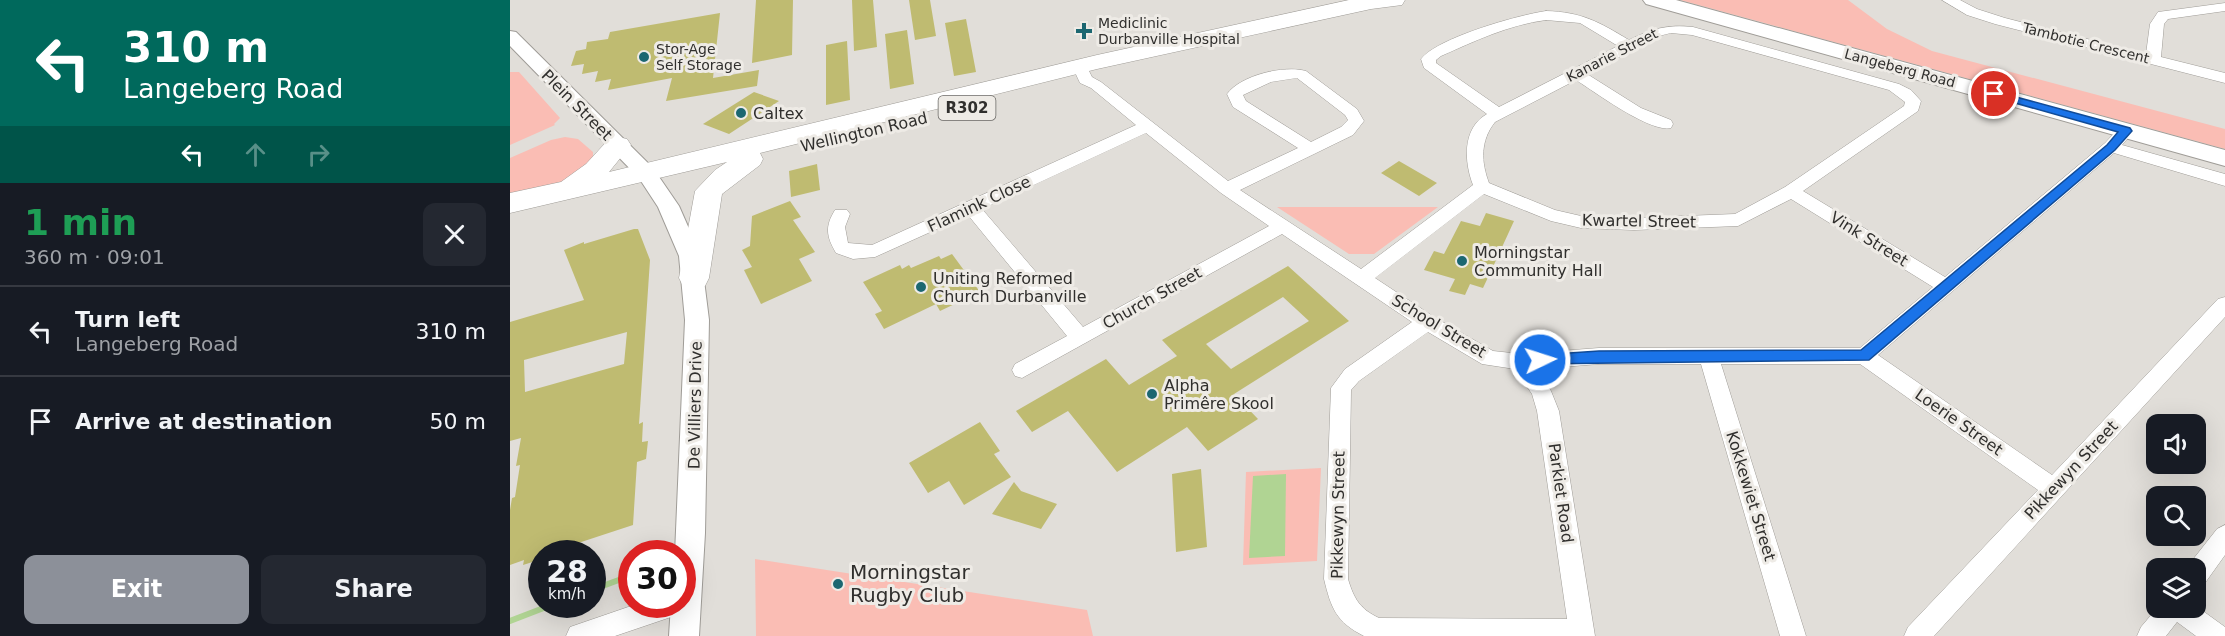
<!DOCTYPE html>
<html lang="en">
<head>
<meta charset="utf-8">
<style>
	:root { --surface:#171b24; --page:#242831; --text:#f1f3f6; --muted:#9ea1a6; --line:#363941; --accent:#8c9099 }
	body { margin:0; font-family:"DejaVu Sans",sans-serif; background:var(--page); color:var(--text); height:100vh; display:flex; flex-direction:column; font-size:22px; white-space:nowrap }
	* { box-sizing:border-box; margin:0 }
	p { font-size:20px; color:var(--muted) }
	.icon { flex:none; width:33px; height:33px; fill:none; stroke:currentColor; stroke-width:2; stroke-linecap:round; stroke-linejoin:round }
	.map { position:relative; flex:1; overflow:hidden }
	.details { display:flex; flex-direction:column; background:var(--surface); width:510px }
	.details>* { flex:none }
	.hud { background:#00695c; color:#fff; overflow:hidden }
	.buttons { position:absolute; left:1636px; top:414px; display:grid; gap:12px }
	.buttons a { display:grid; place-items:center; width:60px; height:60px; border-radius:12px; background:var(--surface); box-shadow:0 6px 24px #0002; font-size:30px }
	.speed { position:absolute; left:18px; top:540px; display:flex; gap:12px; font-size:30px; font-weight:700; text-align:center }
	.speed>* { display:grid; place-content:center; width:78px; height:78px; border-radius:50%; background:var(--surface); box-shadow:0 6px 24px #0002; line-height:1 }
	.speed small { font-size:15px; font-weight:400 }
	.speed .limit { border:9px solid #d22; background:#fff; color:#111 }
	.pin { position:absolute; display:grid; place-items:center; width:51px; height:51px; color:#fff; margin:-26px; border:3px solid #fff; border-radius:50%; box-shadow:0 2px 6px #0007 }
	.me { position:absolute; width:66px; margin:-33px; rotate:86deg; stroke-linejoin:round; filter:drop-shadow(0 0 4px #0008) }
	.turn { display:flex; align-items:center; gap:21px; height:126px; padding:0 24px; font-size:27px }
	.turn .icon { width:78px; height:78px; stroke-width:2.5 }
	.turn b { display:block; font-size:42px; line-height:51px }
	.lanes { display:flex; align-items:center; height:57px; padding:0 24px; background:#0003; justify-content:center; gap:30px; direction:ltr }
	.lanes .off { opacity:.35 }
	.round { display:grid; place-items:center; flex:none; width:63px; height:63px; border-radius:12px; background:var(--page) }
	.headline { display:flex; align-items:center; justify-content:space-between; height:102px; padding:0 24px }
	h1 { font-size:36px; font-weight:800; line-height:45px; color:#1e9e55 }
	.action { display:flex; gap:12px; margin-top:auto; padding:12px 24px }
	.action a { flex:1; height:69px; border-radius:12px; background:var(--accent); color:#fff; font-size:24px; font-weight:800; line-height:69px; text-align:center }
	.action a+a { background:var(--page); color:var(--text) }
	ul { padding:0; list-style:none }
	li { display:flex; align-items:center; gap:18px; height:90px; padding:0 24px; border-top:2px solid var(--line) }
	li div { flex:1 }
	li b { display:block; font-size:22px }
	li em { font-style:normal }
	main { display:flex; flex:1; min-height:0 }
	.map>svg:first-child { display:block }
	.green { fill:#fabdb4 }
	.water { fill:#b0d493 }
	.lines { fill:none; stroke-linecap:round; stroke-linejoin:round }
	.stream { stroke:#b0d493; stroke-width:6 }
	.building { fill:#bfbb71; fill-rule:evenodd }
	.minor-casing { stroke:#9f9c97; stroke-width:1 }
	.tertiary-casing { stroke:#9f9c97; stroke-width:2 }
	.secondary-casing { stroke:#9f9c97; stroke-width:2 }
	.primary-casing { stroke:#9f9c97; stroke-width:1 }
	.minor { fill:#fff; fill-rule:evenodd }
	.tertiary { fill:#fff; fill-rule:evenodd }
	.secondary { fill:#fff; fill-rule:evenodd }
	.primary { fill:#fff; fill-rule:evenodd }
	.route { fill:#1a73e8; stroke:#114b97; stroke-width:1.5 }
	.poi-dot { fill:#1c6771; stroke:#eeebe6; stroke-width:2 }
	.labels { text-anchor:middle; dominant-baseline:central; stroke-width:6; stroke-linejoin:round; paint-order:stroke }
	.far-poi-label { font-size:14px; fill:#302f2d; stroke:#eeebe6; text-anchor:start }
	.far-street-label { font-size:14px; fill:#302f2d; stroke:#eeebe6 }
	.shield { fill:#eeebe6; stroke:#696764; stroke-width:1.5 }
	.shield-label { font-size:15px; font-weight:bold; fill:#302f2d }
	.street-label { font-size:16px; fill:#302f2d; stroke:#eeebe6 }
	.poi-label { font-size:16px; fill:#302f2d; stroke:#eeebe6; text-anchor:start }
	.near-poi-label { font-size:20px; fill:#302f2d; stroke:#eeebe6; text-anchor:start }
</style>
</head>
<body>
<main>
<section class="details">
<div class="hud">
<div class="turn"><svg class="icon" aria-label="left" viewBox="0 0 24 24"><path d="M17 20v-9H6M10 6l-5 5 5 5"/></svg><div><b>310 m</b>Langeberg Road</div></div>
<div class="lanes"><svg class="icon" aria-label="left" viewBox="0 0 24 24"><path d="M17 20v-9H6M10 6l-5 5 5 5"/></svg><svg class="icon off" aria-label="ahead" viewBox="0 0 24 24"><path d="M12 20V5M6 11l6-6 6 6"/></svg><svg class="icon off" aria-label="right" viewBox="0 0 24 24"><path d="M7 20v-9h11M14 6l5 5-5 5"/></svg></div>
</div>
<div class="headline"><div><h1>1 min</h1><p>360 m · 09:01</p></div><a class="round"><svg class="icon" aria-label="close" viewBox="0 0 24 24"><path d="M6 6l12 12M18 6L6 18"/></svg></a></div>
<ul>
<li><svg class="icon" aria-label="left" viewBox="0 0 24 24"><path d="M17 20v-9H6M10 6l-5 5 5 5"/></svg><div><b>Turn left</b><p>Langeberg Road</p></div><em>310 m</em></li>
<li><svg class="icon" aria-label="arrive" viewBox="0 0 24 24"><path d="M6 21V4h12l-3 4 3 4H6"/></svg><div><b>Arrive at destination</b></div><em>50 m</em></li>
</ul>
<div class="action"><a>Exit</a><a>Share</a></div>
</section>
<div class="map">
<svg width="1715" height="636" viewBox="0 0 1715 636">
	<rect width="100%" height="100%" fill="#e1ded9"/>
	<path class="green" d="M1170,0H1338L1377,29L1422,51L1715,129V149Z
		M0,72H9L50,118L44,124L45,125L0,145Z
		M55,137L68,139L83,152V160L53,182L0,195V158L41,140Z
		M767,207H928L864,254H839Z
		M811,468L807,561L733,565L736,472Z
		M245,559L577,610L583,636H246Z"/>
	<path class="water" d="M776,474L775,556L739,558L743,476Z"/>
	<g class="lines">
		<path class="stream" d="M82,590L122,575
			M0,621L44,604"/>
	</g>
	<path class="building" d="M246,0H283L282,55L242,63Z
		M342,0H363L367,47L344,51Z
		M399,0H420L426,36L405,40Z
		M210,13L203,78L249,70L247,86L156,101L162,78L98,90L101,79L85,82L88,71L72,74L74,64L61,66L66,51L76,49L77,42L98,39L100,32Z
		M456,19L466,72L444,76L435,23Z
		M397,30L404,84L380,89L375,34Z
		M337,41L340,100L316,105V45Z
		M244,92L269,101L219,134L193,124Z
		M889,161L927,183L909,196L871,173Z
		M307,164L310,190L281,197L279,171Z
		M280,201L291,217L283,220L305,252L289,259L302,281L251,304L234,270L242,267L232,250L240,246L242,216Z
		M976,213L1004,221L982,269L973,288L960,284L955,295L939,291L945,279L914,270L924,251L934,254L951,221L970,226Z
		M124,229H128L140,260L129,424L133,422L132,442L138,441L136,459L127,462L123,525L56,547L55,551L48,554H32V559L13,565L14,560L0,565V510L2,498L5,497L10,465L6,466L11,438L0,441V322L74,300L54,250L74,242V244ZM117,332L114,364L15,392L14,360Z
		M442,254L470,292L430,311L426,304L374,329L365,314L372,311L353,282L390,265L392,269L399,265L401,268L429,256L431,259Z
		M778,266L839,321L724,394L748,419L698,451L677,427L607,472L558,411L522,432L506,411L596,359L619,385L667,356L652,340ZM773,297L799,321L721,369L696,344Z
		M470,422L490,451L484,454L501,477L454,505L439,481L418,493L399,463Z
		M691,469L697,547L666,552L662,474Z
		M504,482L511,491L547,504L531,529L482,514Z"/>
	<g class="lines">
		<g class="minor-casing">
			<path id="minor" d="M1432,0H1450L1467,9L1495,18L1636,54L1640,24L1648,12L1715,3V11L1658,19L1654,24L1651,57L1715,73V83L1485,24L1457,15Z
				M1036,11C1072,12 1089,22 1119,40C1141,29 1158,24 1183,27L1389,84L1401,90L1411,101L1408,111L1293,191L1435,277L1595,143L1610,127H1622L1624,131L1612,145L1715,174V186L1604,153L1368,355L1542,475L1708,299L1715,297V317L1424,636H1394L1398,627L1528,490L1350,364H1211L1296,636H1270L1191,364H1089L1027,369L1041,391L1049,411L1085,636H854C826,622 821,608 814,579L821,388L835,369L902,322L772,234L512,378L505,376L502,370L505,364L557,336L458,215L365,257L343,259L326,253C316,236 315,226 325,210H337L340,214L335,227L338,243L362,245L626,125L581,88L570,83L562,66L565,63H575L582,77L591,82L718,181L788,148L723,107L717,94C731,75 774,65 796,71L847,109L854,121L843,135L730,190L851,269L963,185C954,162 952,128 977,114L914,68L911,59C927,38 1008,15 1036,11ZM1036,20L1070,23L1108,46L989,107L926,63V60L931,56C965,41 998,25 1036,20ZM1161,33L1182,35L1379,90L1395,102L1394,106L1275,187L1225,214L1124,218L1071,216L1045,210L979,183C971,162 970,141 985,122L1066,80C1085,92 1140,133 1161,128L1163,124L1161,120L1131,108L1077,74L1149,36ZM787,78L835,115L838,120L831,127L801,142L736,101L733,95L761,82ZM636,133L711,193L759,226L573,327L472,209ZM974,194L1041,221L1071,228L1124,230L1228,226L1281,199L1423,287L1350,348H1089L1011,354L983,351L924,317L865,278ZM918,332L972,364L1005,369L1022,394L1027,411L1057,619L869,618C850,609 844,599 838,579L841,390L849,381Z
				M1715,525V555L1695,583L1686,586V568L1677,567L1707,529Z
				M173,596L176,604L173,612L164,616L105,636H56L60,627L127,604H172Z
				M1686,606L1715,627V636H1686L1667,622L1656,636H1627L1631,627L1647,608Z"/>
		</g>
		<g class="tertiary-casing">
			<path id="tertiary" d="M0,31L6,32L143,168L169,206L191,256L199,320L195,533L189,636H159L161,604H172V554H165L175,320L169,256L148,207L129,178L0,46Z"/>
		</g>
		<g class="secondary-casing">
			<path id="secondary" d="M1133,0H1166L1715,150V166L1136,4Z"/>
		</g>
		<g class="primary-casing">
			<path id="primary" d="M839,0H895L892,5L861,9L587,69L250,153L253,159L250,165L212,194L199,278L195,286L184,289L173,286L169,278L185,191L205,170L217,162L0,213V193L51,182L76,164L99,139L108,137L117,139L121,145L99,172L587,55Z"/>
		</g>
		<use href="#minor" class="minor"/>
		<use href="#tertiary" class="tertiary"/>
		<use href="#secondary" class="secondary"/>
		<use href="#primary" class="primary"/>
	</g>
	<path class="route" d="M1484,91L1620,128L1622,131L1605,150L1359,360L1025,364L1023,360L1025,357L1030,355L1089,351L1351,350L1597,145L1608,132L1480,96V92Z"/>
	<g class="poi-dot">
		<path d="M571 22h6v6h6v6h-6v6h-6v-6h-6v-6h6z"/>
		<circle cx="134" cy="57" r="6"/>
		<circle cx="231" cy="113" r="6"/>
		<circle cx="952" cy="261" r="6"/>
		<circle cx="411" cy="287" r="6"/>
		<circle cx="642" cy="394" r="6"/>
		<circle cx="328" cy="584" r="6"/>
	</g>
	<g class="labels">
		<g class="far-poi-label">
			<text x="588" y="23">Mediclinic<tspan x="588" dy="16">Durbanville Hospital</tspan></text>
			<text x="146" y="49">Stor-Age<tspan x="146" dy="16">Self Storage</tspan></text>
		</g>
		<g class="far-street-label">
			<text transform="translate(1576 43) rotate(14)">Tambotie Crescent</text>
			<text transform="translate(1102 55) rotate(-27)">Kanarie Street</text>
			<text transform="translate(1390 68) rotate(15)">Langeberg Road</text>
		</g>
		<rect class="shield" x="428.5" y="96" width="57" height="24" rx="4.5"/>
		<g class="shield-label">
			<text x="457" y="108">R302</text>
		</g>
		<g class="street-label">
			<text transform="translate(67 105) rotate(45)">Plein Street</text>
			<text transform="translate(354 132) rotate(-13)">Wellington Road</text>
			<text transform="translate(469 204) rotate(-25)">Flamink Close</text>
			<text transform="translate(1129 221) rotate(1)">Kwartel Street</text>
			<text transform="translate(1359 239) rotate(32)">Vink Street</text>
			<text transform="translate(642 298) rotate(-29)">Church Street</text>
			<text transform="translate(929 326) rotate(31)">School Street</text>
			<text transform="translate(185 405) rotate(-89)">De Villiers Drive</text>
			<text transform="translate(1449 422) rotate(35)">Loerie Street</text>
			<text transform="translate(1561 470) rotate(-47)">Pikkewyn Street</text>
			<text transform="translate(1051 493) rotate(82)">Parkiet Road</text>
			<text transform="translate(1241 496) rotate(73)">Kokkewiet Street</text>
			<text transform="translate(828 515) rotate(-89)">Pikkewyn Street</text>
		</g>
		<g class="poi-label">
			<text x="243" y="113">Caltex</text>
			<text x="964" y="252">Morningstar<tspan x="964" dy="18">Community Hall</tspan></text>
			<text x="423" y="278">Uniting Reformed<tspan x="423" dy="18">Church Durbanville</tspan></text>
			<text x="654" y="385">Alpha<tspan x="654" dy="18">Primêre Skool</tspan></text>
		</g>
		<g class="near-poi-label">
			<text x="340" y="572">Morningstar<tspan x="340" dy="23">Rugby Club</tspan></text>
		</g>
	</g>
</svg>
<div class="buttons">
<a><svg class="icon" aria-label="sound" viewBox="0 0 24 24"><path d="M4 9h4l5-4v14l-5-4H4zM17 9q2 3 0 6"/></svg></a>
<a><svg class="icon" aria-label="search" viewBox="0 0 24 24"><circle cx="10" cy="10" r="6"/><path d="M15 15l6 6"/></svg></a>
<a><svg class="icon" aria-label="layers" viewBox="0 0 24 24"><path d="M12 4l9 5-9 5-9-5zM3 14l9 5 9-5"/></svg></a>
</div>
<div class="speed"><div>28<small>km/h</small></div><div class="limit">30</div></div>
<div class="pin" style="left:1484px;top:94px;background:#d93025"><svg class="icon" aria-label="arrive" viewBox="0 0 24 24"><path d="M6 21V4h12l-3 4 3 4H6"/></svg></div>
<svg class="me" style="left:1030px;top:360px" viewBox="-20 -20 40 40"><circle r="17" fill="#1a73e8" stroke="#fff" stroke-width="3"/><path d="M0-11L8 9 0 5-8 9z" fill="#fff"/></svg>
</div>
</main>
</body>
</html>
